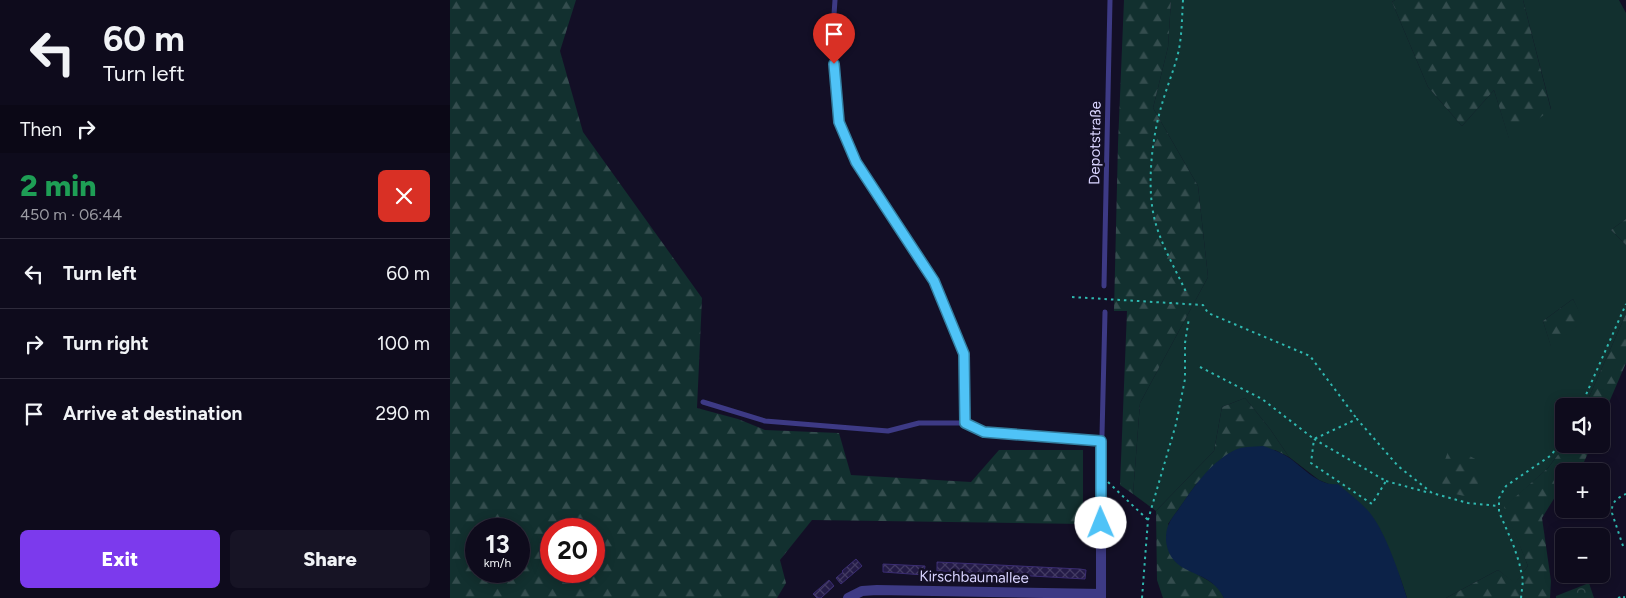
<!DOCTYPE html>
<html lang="en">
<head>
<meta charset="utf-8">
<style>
	:root { --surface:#0e0b1c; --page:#171425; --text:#f1f3f6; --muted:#9b9ba3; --line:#2e2b3b; --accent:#7c3aed }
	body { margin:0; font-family:Figtree,sans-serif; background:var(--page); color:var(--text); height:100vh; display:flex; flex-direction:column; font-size:19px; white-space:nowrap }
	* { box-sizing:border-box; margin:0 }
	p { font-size:16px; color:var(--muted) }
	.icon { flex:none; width:28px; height:28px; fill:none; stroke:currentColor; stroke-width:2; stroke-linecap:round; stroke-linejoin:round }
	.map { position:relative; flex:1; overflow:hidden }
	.panel { display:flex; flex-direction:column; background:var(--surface); width:450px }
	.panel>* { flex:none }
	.top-card { background:#0e0b1c; color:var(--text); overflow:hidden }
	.controls { position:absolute; left:1105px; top:398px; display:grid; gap:10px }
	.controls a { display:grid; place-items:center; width:55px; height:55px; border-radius:8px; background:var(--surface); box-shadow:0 2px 12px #0003,0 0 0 1px var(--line); font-size:25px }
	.speed { position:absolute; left:15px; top:518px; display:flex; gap:10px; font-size:25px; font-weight:700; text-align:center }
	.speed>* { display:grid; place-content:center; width:65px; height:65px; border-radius:50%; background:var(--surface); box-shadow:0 2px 12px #0003,0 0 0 1px var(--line); line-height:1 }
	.speed small { font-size:12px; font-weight:400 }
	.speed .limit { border:8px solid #d22; background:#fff; color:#111 }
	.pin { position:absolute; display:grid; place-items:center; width:42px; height:42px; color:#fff; margin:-51px -21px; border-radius:50% 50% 50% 0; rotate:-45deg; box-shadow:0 0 5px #0007 }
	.pin .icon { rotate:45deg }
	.me { position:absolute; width:55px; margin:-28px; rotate:359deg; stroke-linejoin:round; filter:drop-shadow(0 0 4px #0008) }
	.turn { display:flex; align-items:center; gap:18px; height:105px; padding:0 20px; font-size:22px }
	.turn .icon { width:65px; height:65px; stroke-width:2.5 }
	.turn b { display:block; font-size:35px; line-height:42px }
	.then { display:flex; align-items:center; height:48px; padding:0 20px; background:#0003; gap:10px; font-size:19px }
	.round { display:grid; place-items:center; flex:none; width:52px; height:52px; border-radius:8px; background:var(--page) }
	.summary { display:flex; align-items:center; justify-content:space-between; height:85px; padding:0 20px }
	h1 { font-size:30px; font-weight:800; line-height:38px; color:#1e9e55 }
	.action { display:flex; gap:10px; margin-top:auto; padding:10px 20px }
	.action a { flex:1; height:58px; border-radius:8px; background:var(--accent); color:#fff; font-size:20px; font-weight:800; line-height:58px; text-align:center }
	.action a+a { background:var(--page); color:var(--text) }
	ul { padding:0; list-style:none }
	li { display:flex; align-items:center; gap:15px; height:70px; padding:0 20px; border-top:1px solid var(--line) }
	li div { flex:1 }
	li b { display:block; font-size:19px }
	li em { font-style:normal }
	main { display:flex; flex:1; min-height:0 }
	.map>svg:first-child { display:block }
	.grass { fill:#12302f; fill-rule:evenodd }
	.forest { fill:url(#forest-firs); fill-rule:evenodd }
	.park { fill:url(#park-crowns) }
	.water { fill:#0c2248 }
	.building { fill:url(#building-cross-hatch); stroke:#3b2d73 }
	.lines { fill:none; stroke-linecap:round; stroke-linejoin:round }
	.path { stroke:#2fb8b0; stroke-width:2; stroke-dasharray:2.5 4; stroke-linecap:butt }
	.lane { stroke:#3d3a85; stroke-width:5 }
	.street { stroke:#3d3a85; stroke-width:10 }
	.route-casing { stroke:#337fa1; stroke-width:12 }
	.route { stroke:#4fc3f7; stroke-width:9 }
	.labels { text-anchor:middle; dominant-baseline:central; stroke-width:5; stroke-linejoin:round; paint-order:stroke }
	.street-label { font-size:15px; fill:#d9d4ff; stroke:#130f26 }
</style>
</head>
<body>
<main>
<section class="panel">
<div class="top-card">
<div class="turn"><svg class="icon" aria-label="left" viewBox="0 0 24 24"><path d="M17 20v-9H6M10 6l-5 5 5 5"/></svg><div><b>60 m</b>Turn left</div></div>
<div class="then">Then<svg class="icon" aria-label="right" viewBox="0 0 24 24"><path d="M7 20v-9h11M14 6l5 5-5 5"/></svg></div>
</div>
<div class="summary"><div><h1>2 min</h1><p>450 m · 06:44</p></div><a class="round" style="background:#d93025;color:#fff"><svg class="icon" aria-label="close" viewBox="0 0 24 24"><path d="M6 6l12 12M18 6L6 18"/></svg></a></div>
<ul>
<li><svg class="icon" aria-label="left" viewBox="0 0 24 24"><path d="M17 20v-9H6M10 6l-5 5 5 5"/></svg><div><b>Turn left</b></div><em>60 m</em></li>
<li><svg class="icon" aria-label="right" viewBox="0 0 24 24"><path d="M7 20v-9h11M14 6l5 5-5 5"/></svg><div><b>Turn right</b></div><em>100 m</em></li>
<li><svg class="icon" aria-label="arrive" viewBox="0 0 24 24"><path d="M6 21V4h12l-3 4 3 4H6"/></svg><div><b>Arrive at destination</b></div><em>290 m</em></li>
</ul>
<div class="action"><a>Exit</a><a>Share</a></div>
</section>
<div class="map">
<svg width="1176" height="598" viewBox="0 0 1176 598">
	<defs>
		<pattern id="forest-firs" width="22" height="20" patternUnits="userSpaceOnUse" patternTransform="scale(1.25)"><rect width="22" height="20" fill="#12302f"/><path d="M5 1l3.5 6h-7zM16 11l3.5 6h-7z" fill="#344d4e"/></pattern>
		<pattern id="park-crowns" width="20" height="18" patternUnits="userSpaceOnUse" patternTransform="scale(1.25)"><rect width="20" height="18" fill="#12302f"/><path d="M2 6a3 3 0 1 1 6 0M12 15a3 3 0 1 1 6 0" fill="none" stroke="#344d4e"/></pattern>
		<pattern id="building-cross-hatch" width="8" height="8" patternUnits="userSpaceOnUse" patternTransform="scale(1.25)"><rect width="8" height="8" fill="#241b47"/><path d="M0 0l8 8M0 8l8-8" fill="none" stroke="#433b63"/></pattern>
	</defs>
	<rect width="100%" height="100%" fill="#130f26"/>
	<path class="grass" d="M721,0H945L942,2L978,87L1012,126L1044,90L1059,138L1101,109L1073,0H1169L1176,13V219L1161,230L1176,245V314L1135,406H1114V444H1116L1098,468L1055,507L1078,566L1065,584L1048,570L996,598H957L951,580L931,532L881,485L869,480L839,457L820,429L795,398L772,407L764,451L706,511L683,494L690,403L758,277L748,186L703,108L718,47ZM1123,299L1133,321L1101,346L1093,321Z"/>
	<path class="forest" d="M0,0H126L110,51L133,132L252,298L247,408L288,419L315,430L389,433L401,475L521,482L549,450H633V524L362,520L330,560L336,583L327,598H0ZM26,529H69V571H26ZM101,529H144V571H101Z
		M674,0H721L718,47L703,108L748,186L758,277L690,403L683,494L670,485L677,311H664L668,144Z
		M945,0H1073L1101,110L1059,139L1044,90L1012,126L978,87L942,2Z
		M1176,219V245L1161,230Z
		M1123,299L1134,321L1101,347L1093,321Z
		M1176,314V363L1151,421V406H1135Z
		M795,398L820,429L839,457L825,450L747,483L718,524L747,574L759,581L769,588L774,598H713L707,580L706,511L764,451L772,407Z
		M1116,444H1142L1130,471H1114V490L1105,497L1092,518L1101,581L1100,598H996L1048,570L1065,583L1078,566L1054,507L1098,468Z
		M1000,446L1035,464L1023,498L1001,493L988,479Z"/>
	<path class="park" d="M1139,583L1144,598H1106V596Z"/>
	<path class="water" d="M813,446C822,449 830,452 838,457C853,467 869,487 888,484C899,494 911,502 920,513C935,531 950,575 957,598H774C761,572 736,576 723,559C716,550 714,537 718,526C720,520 724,515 728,510C743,488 759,464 783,451C791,446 803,447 813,446Z"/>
	<path class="building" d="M406,559L412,566L391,584L386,578L393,572L392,571Z
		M487,562L630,569L636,570L635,579L492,571H487Z
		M433,564L475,566L474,575L433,572Z
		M379,580L384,586L371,598H367L363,594Z"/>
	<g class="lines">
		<path class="path" d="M733,0C732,16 732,33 729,49C725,68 717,86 712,104C702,137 696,187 705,221C712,247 726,270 737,294
			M622,297L753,305L758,313L860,356L907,419
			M750,367L812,399L864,439L907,419L948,466L982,493L1018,503L1048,506
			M1131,406L1176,304
			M864,439L936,481L922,504L861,463Z
			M936,481L980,493
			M658,482L698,520
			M1173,546L1162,513C1161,502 1167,498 1176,494
			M692,598L698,520L726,424L735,379V343L739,318
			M1071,598L1073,580L1069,562L1063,544L1049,512V498L1056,486L1100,456L1114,440
			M1168,598L1174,596V598"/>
		<path class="lane" d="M385,0L382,44L389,122L406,162L484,281L514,354L515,423L534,432L651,441
			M654,286L660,0
			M253,402L315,421L438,431L469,423H515
			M651,523V476L655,312"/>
		<path class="street" d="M651,523V598
			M398,598L412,591L427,590L651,594"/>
	</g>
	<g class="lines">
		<g class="route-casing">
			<path id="route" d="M384,64L389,122L406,162L484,281L514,354L515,423L534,432L651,441V523"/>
		</g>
		<use href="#route" class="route"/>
	</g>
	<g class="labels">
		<g class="street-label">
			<text transform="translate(645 143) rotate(-89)">Depotstraße</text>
			<text transform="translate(524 577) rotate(1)">Kirschbaumallee</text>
		</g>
	</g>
</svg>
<div class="controls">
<a><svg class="icon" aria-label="sound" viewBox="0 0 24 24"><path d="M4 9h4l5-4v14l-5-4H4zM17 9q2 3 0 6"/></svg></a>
<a>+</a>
<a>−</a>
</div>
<div class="speed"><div>13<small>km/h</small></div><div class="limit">20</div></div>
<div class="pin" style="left:384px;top:64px;background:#d93025"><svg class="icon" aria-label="arrive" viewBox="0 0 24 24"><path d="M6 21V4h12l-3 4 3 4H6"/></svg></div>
<svg class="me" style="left:651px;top:523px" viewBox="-20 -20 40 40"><circle r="19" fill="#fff"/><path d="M0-13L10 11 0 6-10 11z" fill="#4fc3f7"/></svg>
</div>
</main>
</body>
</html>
